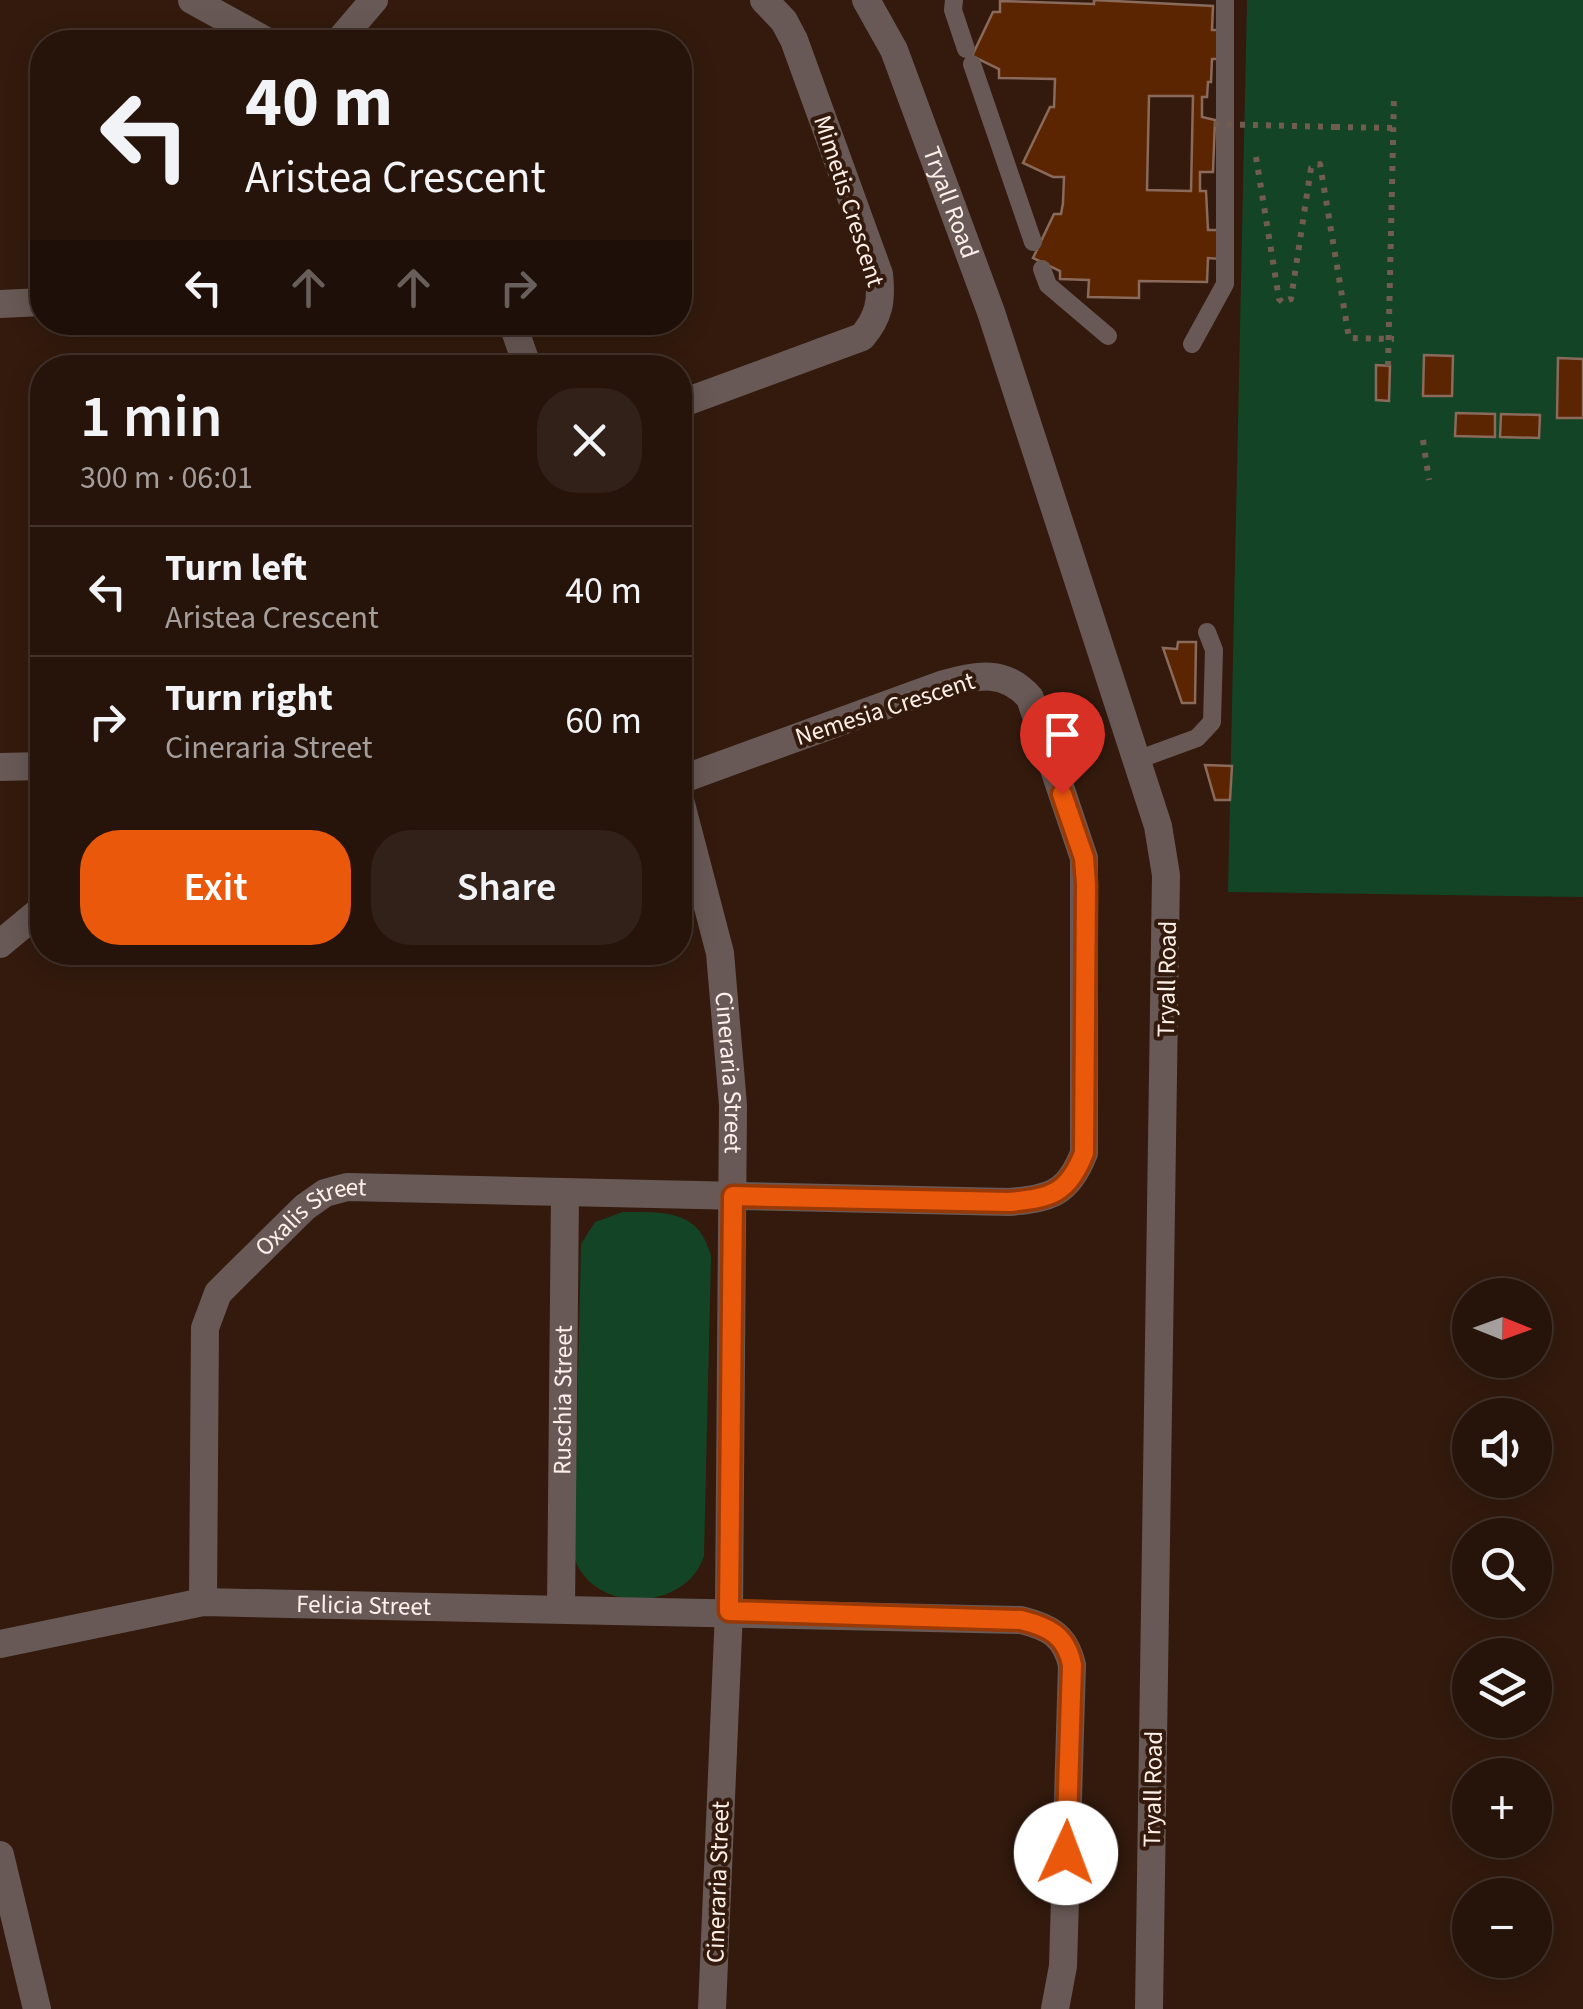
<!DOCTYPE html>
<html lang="en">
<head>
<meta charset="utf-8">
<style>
	:root { --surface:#26140a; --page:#322118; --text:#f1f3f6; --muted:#a49e9c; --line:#42332b; --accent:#ea580c }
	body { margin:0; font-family:"Source Sans 3",sans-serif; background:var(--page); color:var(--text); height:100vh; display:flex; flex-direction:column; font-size:38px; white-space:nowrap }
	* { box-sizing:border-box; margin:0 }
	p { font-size:32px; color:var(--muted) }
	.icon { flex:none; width:55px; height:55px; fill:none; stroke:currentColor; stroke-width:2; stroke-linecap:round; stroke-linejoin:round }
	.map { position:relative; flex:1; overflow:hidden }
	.sheet { position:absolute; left:30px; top:355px; width:662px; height:610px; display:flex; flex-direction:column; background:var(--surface); border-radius:40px; box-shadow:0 5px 25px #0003,0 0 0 2px var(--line) }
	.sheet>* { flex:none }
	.top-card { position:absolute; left:30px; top:30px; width:662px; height:305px; border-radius:40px; box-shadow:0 5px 25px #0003,0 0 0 2px var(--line); background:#26140a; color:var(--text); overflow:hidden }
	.needle { width:65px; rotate:91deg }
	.controls { position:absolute; left:1452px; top:1278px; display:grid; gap:20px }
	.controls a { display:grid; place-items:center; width:100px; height:100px; border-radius:50%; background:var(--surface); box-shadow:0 5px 25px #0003,0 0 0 2px var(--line); font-size:50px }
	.pin { position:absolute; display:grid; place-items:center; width:85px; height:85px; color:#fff; margin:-102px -42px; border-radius:50% 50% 50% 0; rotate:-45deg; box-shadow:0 0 10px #0007 }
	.pin .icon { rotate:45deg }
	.me { position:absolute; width:110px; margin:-55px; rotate:2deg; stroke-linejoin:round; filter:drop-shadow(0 0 8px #0008) }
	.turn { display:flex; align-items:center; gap:35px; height:210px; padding:0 50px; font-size:45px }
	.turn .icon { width:130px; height:130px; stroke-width:2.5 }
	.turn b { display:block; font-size:70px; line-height:85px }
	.lanes { display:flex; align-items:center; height:95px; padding:0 50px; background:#0003; justify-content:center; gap:50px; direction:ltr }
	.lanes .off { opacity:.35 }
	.round { display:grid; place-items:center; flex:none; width:105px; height:105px; border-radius:40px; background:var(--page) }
	.overview { display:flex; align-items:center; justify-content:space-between; height:170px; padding:0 50px }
	h1 { font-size:60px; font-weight:600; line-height:75px }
	.action { display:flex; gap:20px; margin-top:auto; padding:20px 50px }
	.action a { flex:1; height:115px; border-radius:40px; background:var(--accent); color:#fff; font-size:40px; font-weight:600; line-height:115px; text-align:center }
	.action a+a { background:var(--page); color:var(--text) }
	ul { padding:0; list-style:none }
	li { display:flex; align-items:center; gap:30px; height:130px; padding:0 50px; border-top:2px solid var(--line) }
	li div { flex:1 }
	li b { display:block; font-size:38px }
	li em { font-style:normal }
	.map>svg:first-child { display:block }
	.green { fill:#134425 }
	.building { fill:#5c2502; stroke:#896a5b; stroke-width:2.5; fill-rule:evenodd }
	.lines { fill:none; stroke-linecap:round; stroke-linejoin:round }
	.path { stroke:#715c50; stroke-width:6; stroke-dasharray:5 8; stroke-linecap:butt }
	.service { stroke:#685956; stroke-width:18 }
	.minor { stroke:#685956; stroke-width:28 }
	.path-bridge { stroke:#715c50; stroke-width:6; stroke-dasharray:5 8; stroke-linecap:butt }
	.route-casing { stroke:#983908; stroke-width:25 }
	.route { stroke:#ea580c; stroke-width:18 }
	.labels { text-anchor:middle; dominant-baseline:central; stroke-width:8; stroke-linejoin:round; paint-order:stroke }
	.street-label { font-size:25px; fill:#fef0e9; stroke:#331a0d }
</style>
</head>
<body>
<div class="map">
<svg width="1583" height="2009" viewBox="0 0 1583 2009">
	<rect width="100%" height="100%" fill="#331a0d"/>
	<path class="green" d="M1247,0H1583V897L1228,892Z
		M623,1212C664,1212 699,1209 711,1256L704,1556C686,1612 593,1615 574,1557L581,1244L595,1222Z"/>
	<path class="building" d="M1094,0L1213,6L1212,30H1224V59H1212L1211,82H1208L1207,97H1202V117L1215,120L1213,172H1200V191H1206L1208,230H1221L1220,259L1208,258L1207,282L1139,281V298L1088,297L1089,280L1060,279V271L1033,258L1054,214H1061L1063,203L1064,177H1053L1023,163L1050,107H1054L1055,79L999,78V69L972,56L993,12H1000V1L1094,4ZM1149,96H1193L1191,191L1147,190Z
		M1424,355L1453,356L1452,396H1423Z
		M1558,358L1583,359V418H1557Z
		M1376,365L1390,366L1389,401L1376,400Z
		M1456,413L1495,414V437L1455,436Z
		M1501,414L1540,415L1539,438L1500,437Z
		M1178,642H1196L1195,703H1182L1163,648L1177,649Z
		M1205,765L1232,766L1230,800H1215Z"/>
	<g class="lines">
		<path class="path" d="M1335,127L1398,128
			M1256,157L1279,299L1283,303L1291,299L1311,168L1320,164L1349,338L1394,339
			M1388,366L1394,96
			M1423,440L1429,480"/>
		<path class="service" d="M954,0L953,10L966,49
			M972,64L1033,242
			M1042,269L1048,285L1108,336
			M1192,344L1225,284V0
			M1137,760L1197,738L1212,722L1214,650L1207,632"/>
		<g class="minor">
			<path d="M192,0L268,42"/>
			<path id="s1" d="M866,0L894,50L991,312L1158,826L1166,875L1149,2009"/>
			<path d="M338,42L374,0"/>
			<path d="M0,304L42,302"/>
			<path d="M512,322L528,368"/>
			<path d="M680,404L862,337C879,317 882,301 879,274L794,40L784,21L764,0"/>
			<path d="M0,767L42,766"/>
			<path id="s2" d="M680,800L720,953L733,1105L729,1611L712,2009"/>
			<path d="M0,944L42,909"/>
			<path id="s3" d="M203,1602L205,1328L218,1293L236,1275L305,1207L325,1193L347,1187L1009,1202C1051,1198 1068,1194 1084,1153V858L1030,698C1005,669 978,675 944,684L680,780"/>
			<path id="s4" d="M561,1608L565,1194"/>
			<path id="s5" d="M0,1644L203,1602L1021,1620C1049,1627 1065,1635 1072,1665L1063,1966L1055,2009"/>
			<path d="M0,1855L37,2009"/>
		</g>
		<path class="path-bridge" d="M1214,124L1335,127"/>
	</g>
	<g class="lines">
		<g class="route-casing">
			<path id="route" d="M1062,794L1084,858L1086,884L1084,1153C1068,1194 1051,1198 1009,1202L733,1196L729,1611L1021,1620C1049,1627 1066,1635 1072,1665L1066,1853"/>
		</g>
		<use href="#route" class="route"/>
	</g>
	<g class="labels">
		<g class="street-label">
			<text transform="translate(849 201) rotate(72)">Mimetis Crescent</text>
			<text stroke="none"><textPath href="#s1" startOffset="220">Tryall Road</textPath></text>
			<text transform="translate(885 709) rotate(-18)">Nemesia Crescent</text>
			<text transform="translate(1167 979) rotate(-89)">Tryall Road</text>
			<text stroke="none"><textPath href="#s2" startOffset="278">Cineraria Street</textPath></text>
			<text stroke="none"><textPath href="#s3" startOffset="435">Oxalis Street</textPath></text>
			<text stroke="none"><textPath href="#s4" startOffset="208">Ruschia Street</textPath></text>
			<text stroke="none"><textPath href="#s5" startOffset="368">Felicia Street</textPath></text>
			<text transform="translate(1153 1789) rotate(-89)">Tryall Road</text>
			<text transform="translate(718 1882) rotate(-88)">Cineraria Street</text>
		</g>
	</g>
</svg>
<div class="controls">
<a><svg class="needle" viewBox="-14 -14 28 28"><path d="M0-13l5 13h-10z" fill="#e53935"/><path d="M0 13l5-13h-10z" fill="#a49e9c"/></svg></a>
<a><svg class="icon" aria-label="sound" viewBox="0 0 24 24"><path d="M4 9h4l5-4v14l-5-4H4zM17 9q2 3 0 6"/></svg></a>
<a><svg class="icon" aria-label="search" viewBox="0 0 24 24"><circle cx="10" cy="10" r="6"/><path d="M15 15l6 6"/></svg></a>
<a><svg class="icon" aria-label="layers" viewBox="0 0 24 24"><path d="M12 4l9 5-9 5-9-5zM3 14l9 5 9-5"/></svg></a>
<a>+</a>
<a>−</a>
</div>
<div class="pin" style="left:1062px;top:794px;background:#d93025"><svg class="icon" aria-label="arrive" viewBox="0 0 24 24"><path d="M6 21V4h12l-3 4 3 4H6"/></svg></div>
<svg class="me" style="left:1066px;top:1853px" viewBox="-20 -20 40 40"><circle r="19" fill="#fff"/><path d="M0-13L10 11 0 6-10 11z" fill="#ea580c"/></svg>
<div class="top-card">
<div class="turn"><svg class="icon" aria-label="left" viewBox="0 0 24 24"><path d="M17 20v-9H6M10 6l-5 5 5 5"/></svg><div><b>40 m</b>Aristea Crescent</div></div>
<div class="lanes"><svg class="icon" aria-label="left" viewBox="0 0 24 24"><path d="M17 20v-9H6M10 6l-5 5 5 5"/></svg><svg class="icon off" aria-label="ahead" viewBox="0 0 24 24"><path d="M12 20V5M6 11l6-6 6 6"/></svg><svg class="icon off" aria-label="ahead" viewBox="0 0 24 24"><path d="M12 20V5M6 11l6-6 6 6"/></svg><svg class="icon off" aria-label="right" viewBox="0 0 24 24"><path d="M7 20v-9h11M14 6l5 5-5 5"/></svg></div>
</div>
<section class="sheet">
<div class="overview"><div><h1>1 min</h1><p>300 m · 06:01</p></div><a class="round"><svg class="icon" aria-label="close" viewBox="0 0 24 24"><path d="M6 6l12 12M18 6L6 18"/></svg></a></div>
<ul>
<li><svg class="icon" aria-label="left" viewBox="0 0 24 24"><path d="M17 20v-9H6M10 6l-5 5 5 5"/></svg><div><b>Turn left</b><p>Aristea Crescent</p></div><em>40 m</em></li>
<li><svg class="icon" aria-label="right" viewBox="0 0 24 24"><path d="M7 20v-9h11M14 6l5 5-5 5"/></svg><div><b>Turn right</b><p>Cineraria Street</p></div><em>60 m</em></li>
</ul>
<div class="action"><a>Exit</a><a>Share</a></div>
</section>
</div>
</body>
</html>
